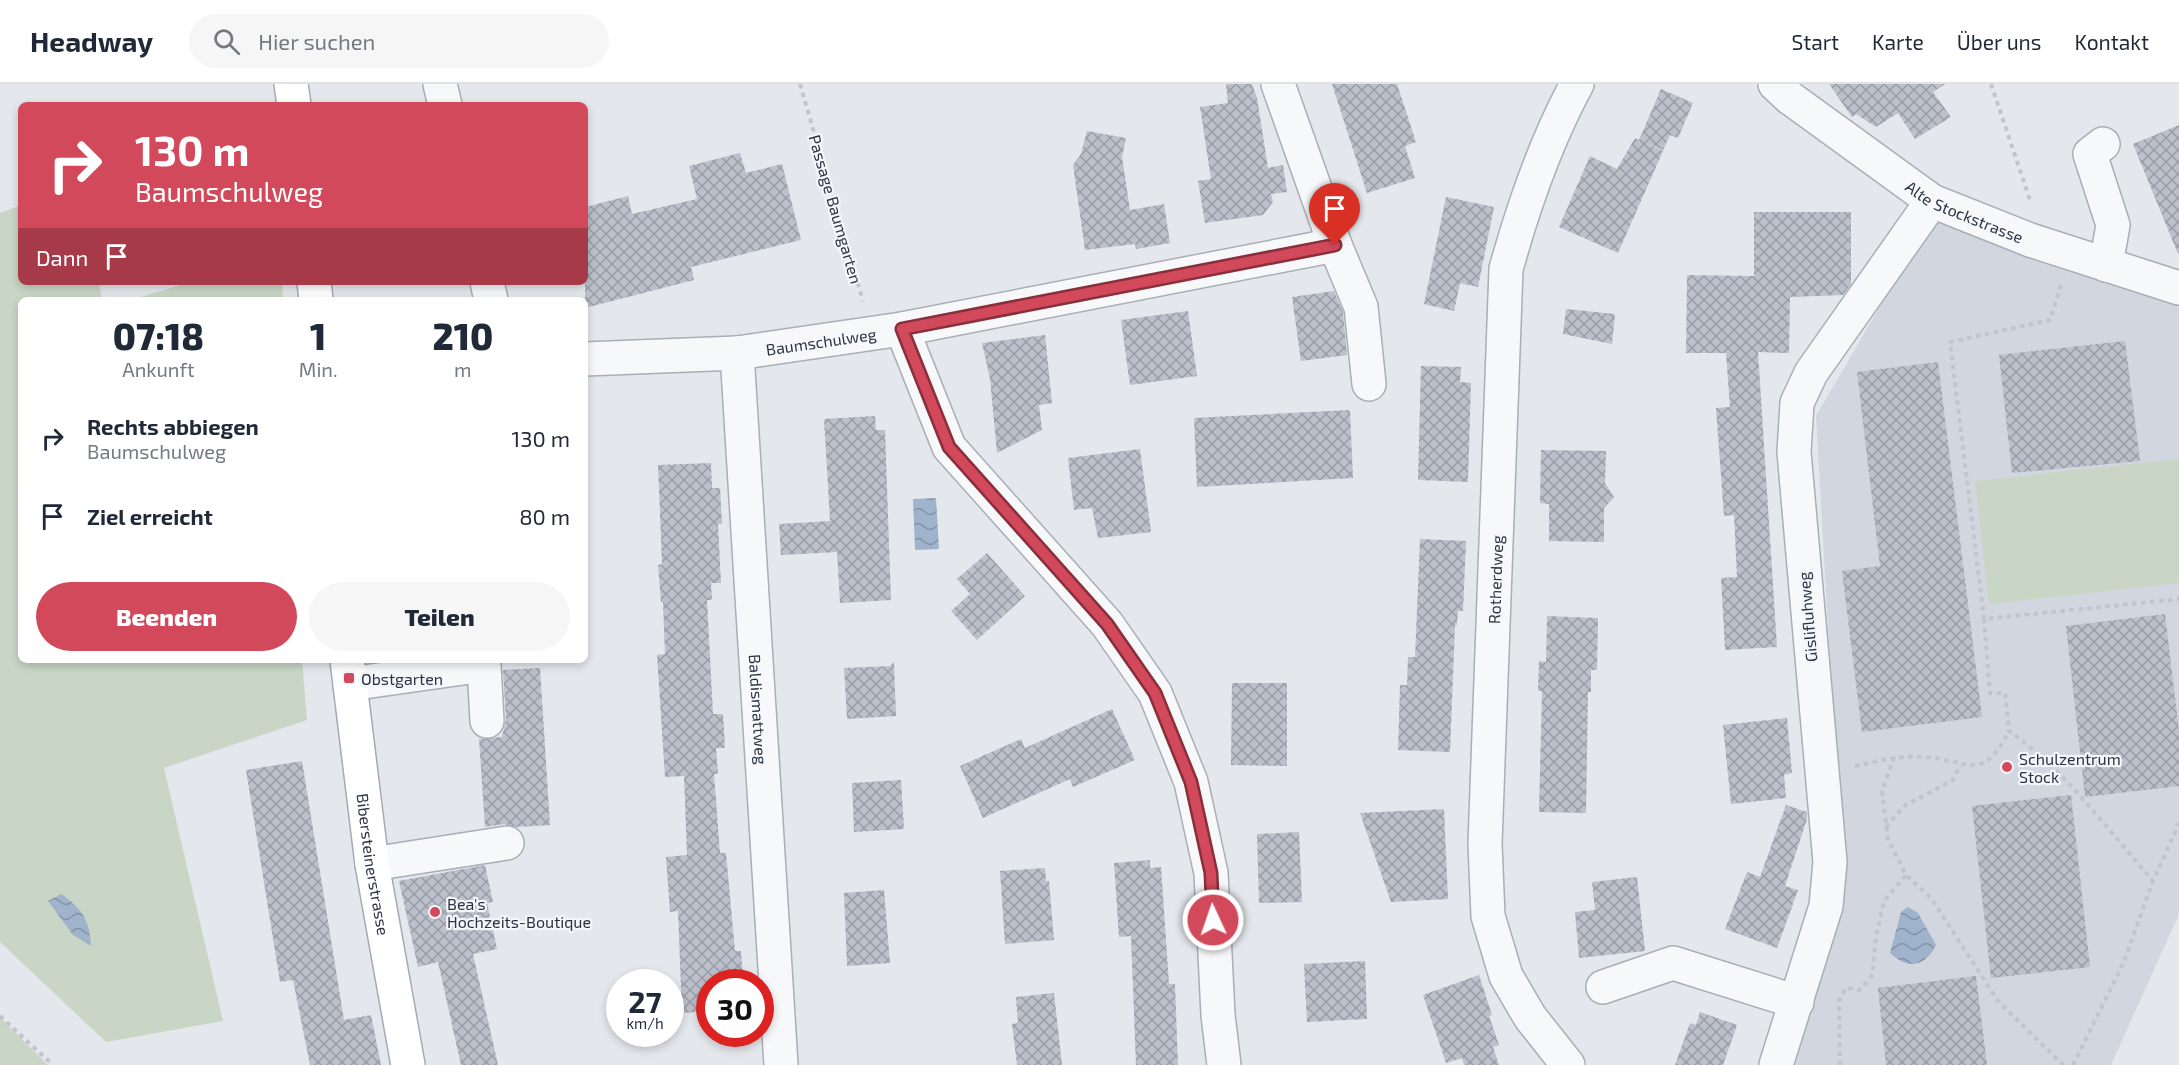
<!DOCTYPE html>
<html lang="de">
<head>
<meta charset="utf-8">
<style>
	:root { --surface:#fff; --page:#f6f6f7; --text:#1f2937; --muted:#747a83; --line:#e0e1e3; --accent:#d1495b }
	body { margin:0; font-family:"Exo 2",sans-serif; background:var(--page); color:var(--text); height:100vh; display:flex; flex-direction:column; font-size:22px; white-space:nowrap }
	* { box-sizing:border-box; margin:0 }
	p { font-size:20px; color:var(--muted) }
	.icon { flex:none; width:33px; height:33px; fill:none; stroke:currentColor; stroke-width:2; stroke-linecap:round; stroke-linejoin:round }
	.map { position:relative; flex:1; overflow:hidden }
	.side { position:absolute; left:18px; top:213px; width:570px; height:366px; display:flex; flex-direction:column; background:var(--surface); border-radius:9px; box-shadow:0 3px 9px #0003 }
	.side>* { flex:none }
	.banner { position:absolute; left:18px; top:18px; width:570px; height:183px; border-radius:9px; box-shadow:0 3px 9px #0003; background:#d1495b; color:#fff; overflow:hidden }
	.speed { position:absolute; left:606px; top:885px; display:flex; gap:12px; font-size:30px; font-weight:700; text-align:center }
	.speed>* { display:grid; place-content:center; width:78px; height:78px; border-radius:50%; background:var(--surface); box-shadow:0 3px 9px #0003; line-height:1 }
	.speed small { font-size:15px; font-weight:400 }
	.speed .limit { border:9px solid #d22; background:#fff; color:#111 }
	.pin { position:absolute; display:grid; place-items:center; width:51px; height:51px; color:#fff; margin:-62px -26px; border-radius:50% 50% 50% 0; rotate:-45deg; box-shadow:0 0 6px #0007 }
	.pin .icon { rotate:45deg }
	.me { position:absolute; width:66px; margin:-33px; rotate:357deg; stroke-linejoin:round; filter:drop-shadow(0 0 4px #0008) }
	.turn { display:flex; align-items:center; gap:21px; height:126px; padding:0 18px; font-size:27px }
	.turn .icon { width:78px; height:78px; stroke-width:2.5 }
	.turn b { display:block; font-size:42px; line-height:51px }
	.then { display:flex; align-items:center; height:57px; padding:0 18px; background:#0003; gap:12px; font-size:22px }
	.eta { display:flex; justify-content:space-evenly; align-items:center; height:102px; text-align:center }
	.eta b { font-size:36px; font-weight:800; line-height:42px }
	.cta { display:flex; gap:12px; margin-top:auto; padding:12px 18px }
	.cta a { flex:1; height:69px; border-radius:36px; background:var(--accent); color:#fff; font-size:24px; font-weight:800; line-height:69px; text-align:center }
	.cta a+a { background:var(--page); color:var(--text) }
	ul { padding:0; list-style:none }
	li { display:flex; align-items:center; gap:18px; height:78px; padding:0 18px }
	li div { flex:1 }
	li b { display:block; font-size:22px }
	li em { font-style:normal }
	header { display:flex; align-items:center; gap:36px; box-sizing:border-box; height:84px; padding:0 30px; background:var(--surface); border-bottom:2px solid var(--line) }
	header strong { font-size:28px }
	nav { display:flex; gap:33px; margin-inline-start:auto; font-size:21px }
	.search { width:420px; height:54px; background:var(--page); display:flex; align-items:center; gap:15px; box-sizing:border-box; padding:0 21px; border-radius:33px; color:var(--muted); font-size:22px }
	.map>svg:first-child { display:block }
	.built { fill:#d2d6de }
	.green { fill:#c9d6c5 }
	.water { fill:url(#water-waves) }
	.building { fill:url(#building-cross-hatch) }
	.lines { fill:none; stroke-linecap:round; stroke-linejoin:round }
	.minor-casing { stroke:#a9aeb7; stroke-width:36 }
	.major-casing { stroke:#a3abb8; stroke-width:36 }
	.path { stroke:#c2c5cb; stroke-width:4; stroke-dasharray:4.5 4.5; stroke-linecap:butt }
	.minor { stroke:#f7f8fa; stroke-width:33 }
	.major { stroke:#fff; stroke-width:33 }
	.route-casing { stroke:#882f3b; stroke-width:15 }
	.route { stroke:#d1495b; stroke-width:10 }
	.poi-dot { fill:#d1495b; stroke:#f4f6f9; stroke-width:2 }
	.labels { text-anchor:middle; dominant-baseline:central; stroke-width:4.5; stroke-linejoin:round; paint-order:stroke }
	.street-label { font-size:16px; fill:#2b3445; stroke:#f4f6f9 }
	.poi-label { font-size:16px; fill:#2b3445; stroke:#f4f6f9; text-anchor:start }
</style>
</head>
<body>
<header>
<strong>Headway</strong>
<div class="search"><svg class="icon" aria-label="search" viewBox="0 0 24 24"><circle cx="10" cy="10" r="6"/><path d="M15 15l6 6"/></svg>Hier suchen</div>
<nav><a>Start</a><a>Karte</a><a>Über uns</a><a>Kontakt</a></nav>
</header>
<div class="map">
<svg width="2179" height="981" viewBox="0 0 2179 981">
	<defs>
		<pattern id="water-waves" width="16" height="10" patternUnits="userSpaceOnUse" patternTransform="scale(1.5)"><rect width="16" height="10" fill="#9fb4cc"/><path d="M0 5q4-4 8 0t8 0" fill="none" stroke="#8293a7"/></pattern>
		<pattern id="building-cross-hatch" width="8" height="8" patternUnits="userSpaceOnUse" patternTransform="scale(1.5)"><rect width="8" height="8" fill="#bbc0ca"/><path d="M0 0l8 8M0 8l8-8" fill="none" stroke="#989da6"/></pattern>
	</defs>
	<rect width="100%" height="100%" fill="#e4e7ec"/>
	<path class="built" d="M1932,133L2179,223V830L2111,981H1795L1843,809L1816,332Z"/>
	<path class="green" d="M21,121V198H99L102,216H21V576H302L307,636L164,684L223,937L106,958L0,858V129Z
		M191,198H282L283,216H131Z
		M2179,375V499L1989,520L1975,397Z
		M0,933L48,981H0Z"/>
	<path class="water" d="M936,414L939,465L915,466L913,415Z
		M61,810C82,824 90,837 91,862L73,851L48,817Z
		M1908,823L1918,829L1936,861C1925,883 1908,886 1890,869L1901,828Z"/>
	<path class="building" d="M1226,0H1252L1257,14L1268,84L1283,81L1287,108L1271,110L1273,118L1263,131L1205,139L1198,97L1211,95L1200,23L1228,19Z
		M1332,0H1397L1416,58L1405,62L1415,94L1367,109Z
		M1829,0H1945L1933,8L1951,33L1915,55L1898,29L1876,43L1856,30L1852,33Z
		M1661,5L1693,19L1678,54L1670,51L1663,66L1644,58L1663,67L1618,169L1559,143L1590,72L1617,85L1635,54L1639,56Z
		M2179,41V169L2178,170L2133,60Z
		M1087,47L1126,54L1122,73L1130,126L1164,120L1170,159L1136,165L1135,160L1085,166L1073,81L1081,70Z
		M740,69L746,89L782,80L801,156L691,183L694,196L585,224V123L628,112L632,130L697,115L689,82Z
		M1446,113L1494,123L1478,203L1460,199L1454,227L1424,220Z
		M1754,128H1851V200L1843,211L1790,213L1789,269L1758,268L1777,563L1725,566L1721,494L1737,493L1734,431L1724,432L1716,324L1730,323L1726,269H1686L1687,191L1754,192Z
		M1334,207L1343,228L1347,271L1301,277L1292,213Z
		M1566,225L1615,230L1612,260L1563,250Z
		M1188,227L1197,292L1130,301L1121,236Z
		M1045,251L1052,319L1039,321L1042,346L997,369L990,295L982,259Z
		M2125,257L2140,377L2012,389L1999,271Z
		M1938,278L1982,633L1862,648L1842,487L1880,482L1857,288Z
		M1421,282L1461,283L1460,298L1471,299L1468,398L1418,396Z
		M1350,326L1353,394L1197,403L1194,334Z
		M875,332L876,346H885L891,516L840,519L837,468L781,471L779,440L830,437L824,335Z
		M1140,365L1151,448L1098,454L1092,424L1074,426L1068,374Z
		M1541,366L1606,367L1605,399L1614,413L1604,424V458L1549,457V420L1540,419Z
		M711,379L712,404H720L722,440H718L721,499H711L712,516H707L713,630H723L725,664H716L718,690H714L720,769H726L735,867H741L743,895L735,896V898H710V927L682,929L678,827L670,828L666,773L687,771L684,692L665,693L657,571L665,570L663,518H661L658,481L662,480L658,381Z
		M1420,455L1466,457L1463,527H1458L1457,541H1455L1450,668L1398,666L1400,601H1407L1408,573H1415Z
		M987,469L1025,512L977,556L951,527L970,510L957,495Z
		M2165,530L2179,647V702L2085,713L2066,542Z
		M1547,532L1598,534L1597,586H1591V608H1588L1586,729L1539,728L1542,607H1538L1539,577L1546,578Z
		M894,578L896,632L847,635L844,584L890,582Z
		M540,584L550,741L516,743L504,740L485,743L479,655L502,653L506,636L503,586Z
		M1232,599H1287V682L1231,681Z
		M1112,625L1135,676L1073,703L1070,695L983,734L960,682L1021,655L1025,664Z
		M1787,634L1792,689L1784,691L1786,714L1731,720L1723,641Z
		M302,677L344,936L371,931L381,981H310L293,896L280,898L246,686Z
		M901,696L904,745L854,748L852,699Z
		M2071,711L2090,883L1991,894L1972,722Z
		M1786,721L1807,728V735L1785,802L1798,806L1777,864L1725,845L1747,788L1760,793Z
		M1444,725L1448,815L1391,818L1360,729Z
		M1299,748L1302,818L1259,819L1257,750Z
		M1150,776V784L1161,783L1169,900H1175L1178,981H1136L1131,852L1119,853L1114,779Z
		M485,781L493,818L487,819L497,865L473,870L498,981H461L438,878L418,883L399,797Z
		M1045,784L1046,797H1049L1054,856L1005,860L1000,787Z
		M1637,793L1645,867L1579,874L1575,828L1595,826L1592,798Z
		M884,806L890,879L847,882L844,809Z
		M1365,877L1367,935L1307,938L1304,880Z
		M1479,891L1492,931L1489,932L1499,961L1493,963L1499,981H1464L1462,974L1446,979L1423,911Z
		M1976,892L1987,981H1886L1878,904Z
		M1054,909L1062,981H1017L1012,940L1018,939L1016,913Z
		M1700,928L1737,941L1723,981H1675L1690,939L1696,941Z"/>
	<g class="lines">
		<g class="minor-casing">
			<g id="minor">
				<path d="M440,0L445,21"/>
				<path d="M1278,0L1335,161L1361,223L1369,300"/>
				<path id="s1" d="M1775,0L1790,14L1932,117L2030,156L2179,204"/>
				<path d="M2103,60L2090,70L2113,141L2106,181"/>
				<path d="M487,198L491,216"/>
				<path d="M902,245L949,363L1107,540L1155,609L1191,698L1211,789L1218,931L1224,981"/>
				<path id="s2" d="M737,269L781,981"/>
				<path id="s3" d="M585,275L737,269L902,245L1335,161"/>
				<path d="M350,600L484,581L487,637"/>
				<path d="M372,780L507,759"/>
				<path d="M1603,903L1673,879L1797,918"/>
				<path id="s4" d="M1568,981L1530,933L1506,892L1488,832L1485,760L1506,185C1524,120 1545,59 1577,0"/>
				<path d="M1776,981L1826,822L1830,778L1794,368L1797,319L1811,289L1932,117"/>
			</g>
		</g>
		<g class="major-casing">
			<g id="major">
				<path d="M291,0L294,21"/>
				<path d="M314,198L316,216"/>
				<path id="s5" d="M347,576L372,780L408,981"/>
			</g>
		</g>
		<path class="path" d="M800,0L863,217
			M1991,0L2031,119
			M2061,201L2050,236L1950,258L1984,535L2179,515
			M1984,535L1990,609H2005L2009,647C2063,684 2110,748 2153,797
			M1894,673L1882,707L1888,755L1906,791L1931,814L1998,917L2063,981
			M1855,682C1878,677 1900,671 1924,673C1968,675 1981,701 2009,647
			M1886,743L1904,722L1953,696L1960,681
			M0,932L53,981
			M1840,981L1839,917L1846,904L1859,906L1872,892L1876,853L1884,817L1906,791
			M2073,981L2123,880L2153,797L2179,739"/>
		<use href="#minor" class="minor"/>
		<use href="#major" class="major"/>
	</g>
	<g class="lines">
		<g class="route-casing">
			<path id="route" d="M1213,836L1211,789L1191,698L1155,609L1107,540L949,363L902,245L1335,161"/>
		</g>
		<use href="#route" class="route"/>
	</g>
	<g class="poi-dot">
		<rect x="343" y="588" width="12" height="12" rx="3"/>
		<circle cx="2007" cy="683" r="6"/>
		<circle cx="435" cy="828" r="6"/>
	</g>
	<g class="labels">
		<g class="street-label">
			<text transform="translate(836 125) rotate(74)">Passage Baumgarten</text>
			<text stroke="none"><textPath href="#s1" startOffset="230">Alte Stockstrasse</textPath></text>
			<text stroke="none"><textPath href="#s3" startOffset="237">Baumschulweg</textPath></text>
			<text stroke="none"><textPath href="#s4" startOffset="508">Rotherdweg</textPath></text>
			<text transform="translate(1807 533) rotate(-95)">Gislifluhweg</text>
			<text stroke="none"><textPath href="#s2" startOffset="357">Baldismattweg</textPath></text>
			<text stroke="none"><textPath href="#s5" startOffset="206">Bibersteinerstrasse</textPath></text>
		</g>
		<g class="poi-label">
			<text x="361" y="594">Obstgarten</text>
			<text x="2019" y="674">Schulzentrum<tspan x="2019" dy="18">Stock</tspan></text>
			<text x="447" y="819">Bea's<tspan x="447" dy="18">Hochzeits-Boutique</tspan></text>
		</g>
	</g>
</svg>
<div class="speed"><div>27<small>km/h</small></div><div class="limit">30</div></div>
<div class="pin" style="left:1335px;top:161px;background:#d93025"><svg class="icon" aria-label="arrive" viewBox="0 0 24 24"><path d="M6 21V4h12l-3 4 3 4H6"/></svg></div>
<svg class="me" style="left:1213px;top:836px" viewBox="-20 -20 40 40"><circle r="17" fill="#d1495b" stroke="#fff" stroke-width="3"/><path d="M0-11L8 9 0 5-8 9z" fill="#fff"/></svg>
<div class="banner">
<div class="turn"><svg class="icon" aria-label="right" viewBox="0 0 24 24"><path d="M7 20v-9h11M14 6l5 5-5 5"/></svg><div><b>130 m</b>Baumschulweg</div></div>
<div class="then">Dann<svg class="icon" aria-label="arrive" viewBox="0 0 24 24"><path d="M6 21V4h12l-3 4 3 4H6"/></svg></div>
</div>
<section class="side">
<div class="eta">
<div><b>07:18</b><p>Ankunft</p></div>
<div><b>1</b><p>Min.</p></div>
<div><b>210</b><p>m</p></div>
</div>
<ul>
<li><svg class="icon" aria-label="right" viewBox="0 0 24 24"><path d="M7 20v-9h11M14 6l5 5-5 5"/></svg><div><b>Rechts abbiegen</b><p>Baumschulweg</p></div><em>130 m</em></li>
<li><svg class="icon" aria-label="arrive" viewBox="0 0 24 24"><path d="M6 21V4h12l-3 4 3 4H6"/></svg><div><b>Ziel erreicht</b></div><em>80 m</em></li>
</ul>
<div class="cta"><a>Beenden</a><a>Teilen</a></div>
</section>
</div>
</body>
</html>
